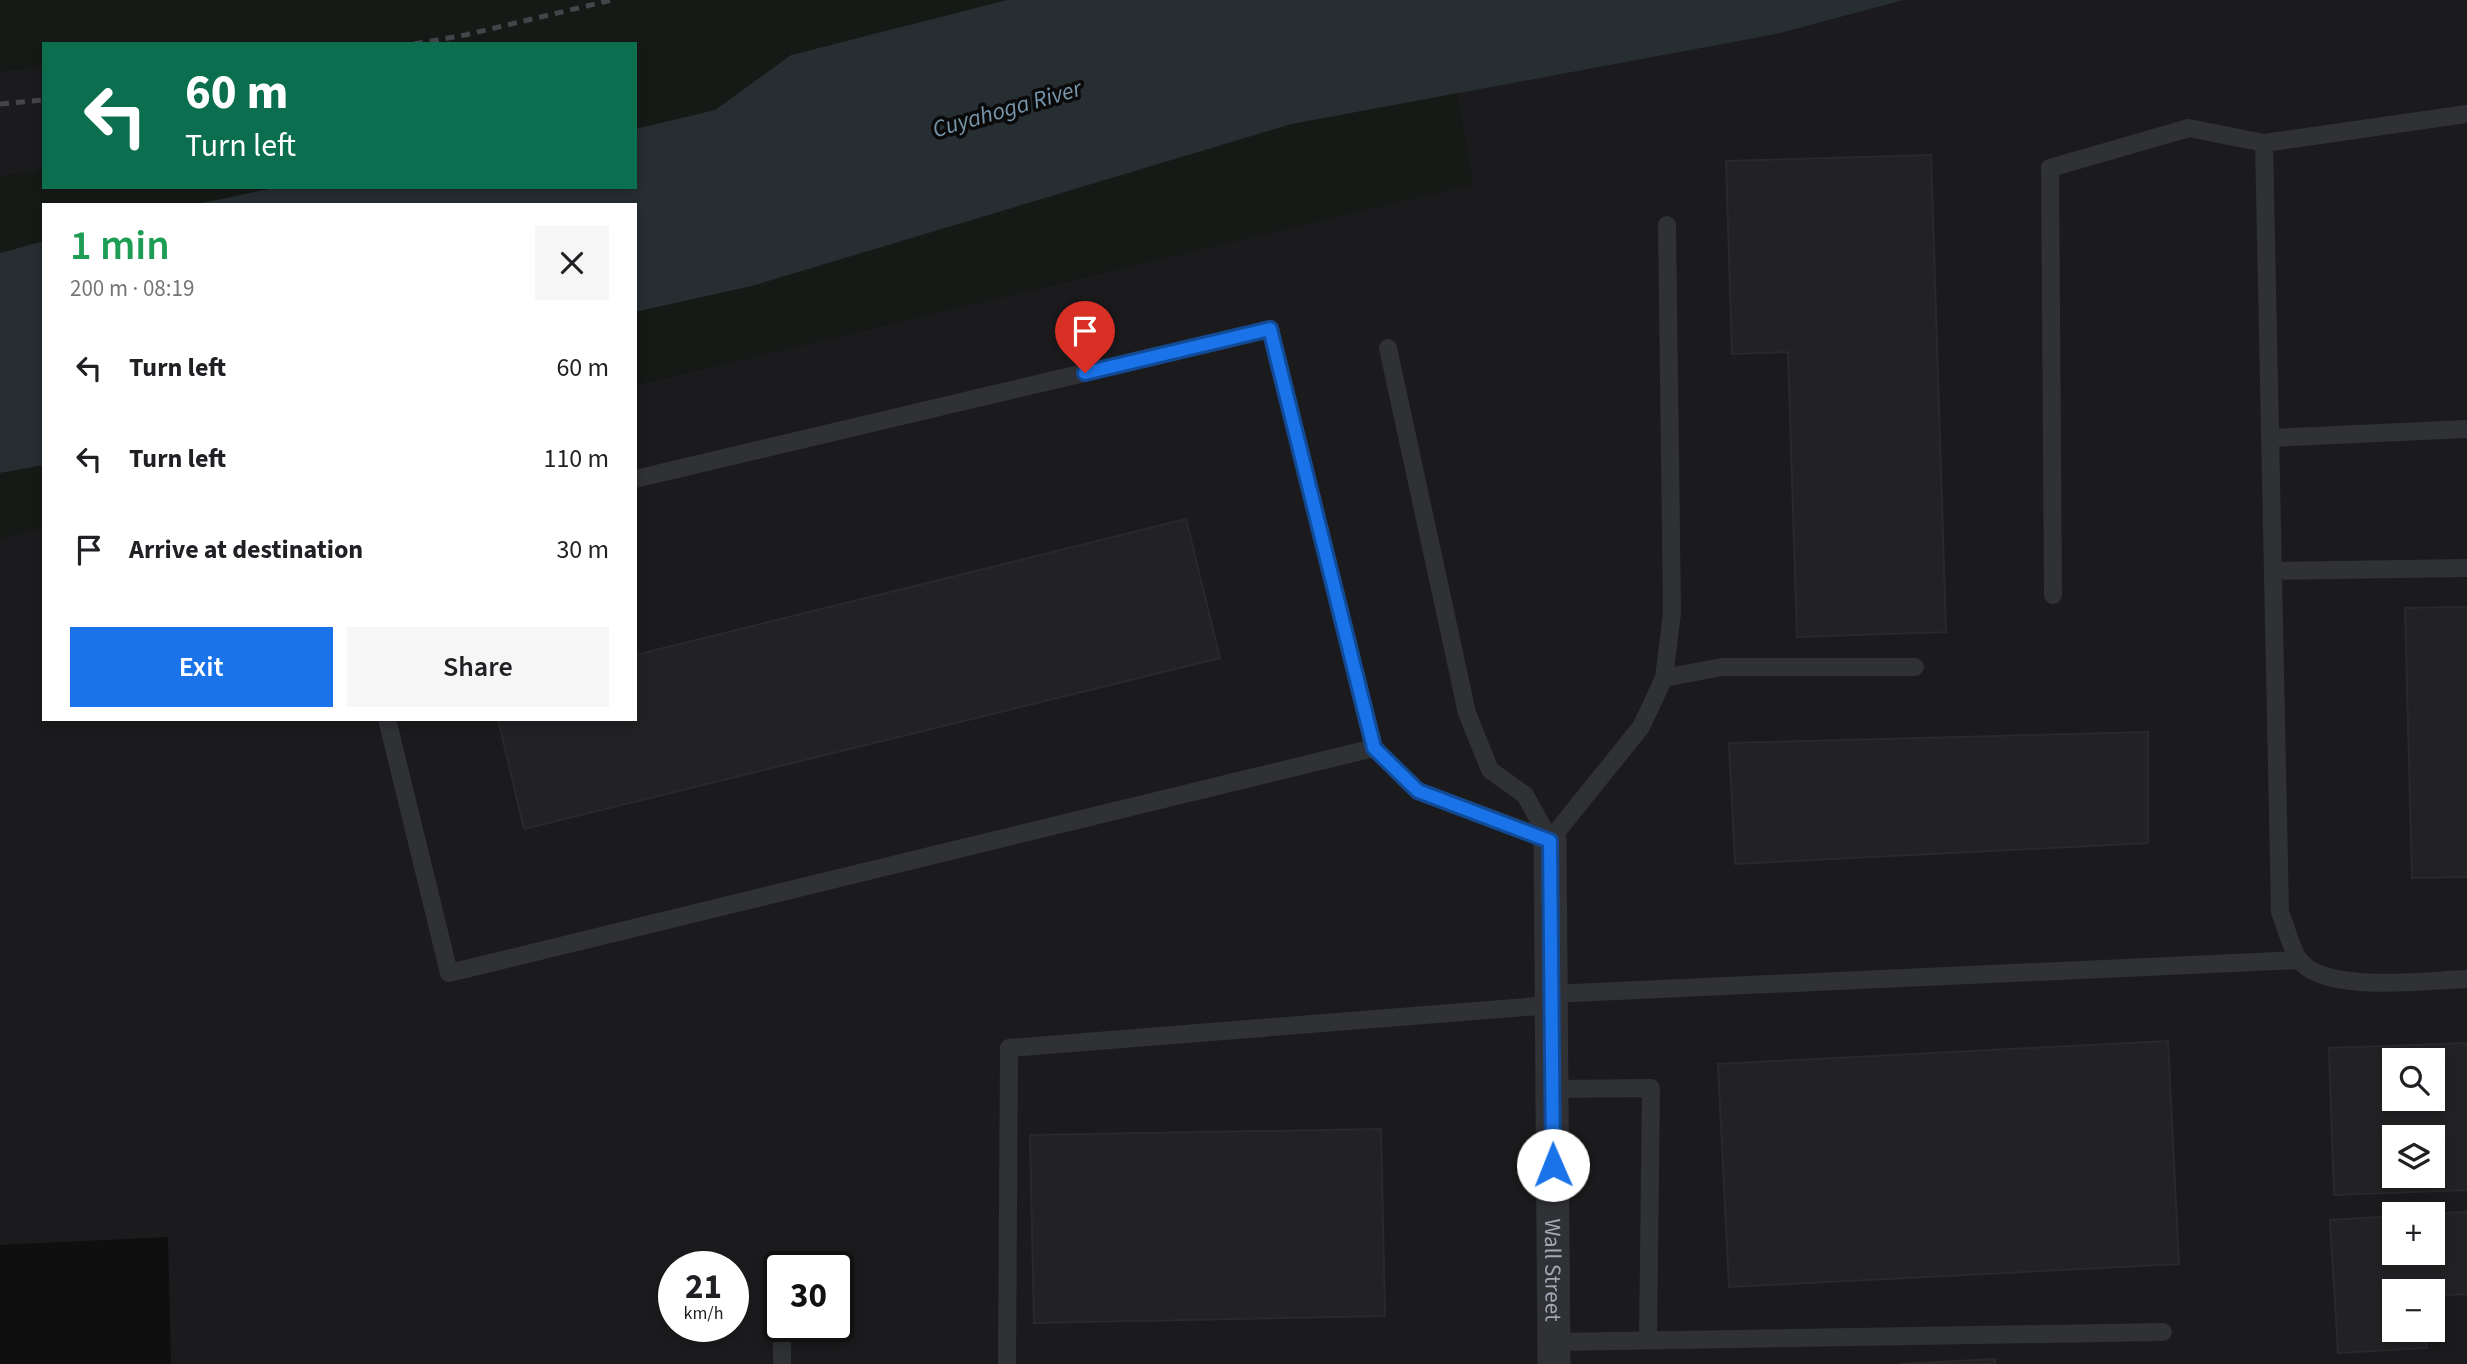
<!DOCTYPE html>
<html lang="en">
<head>
<meta charset="utf-8">
<style>
	:root { --surface:#fff; --page:#f6f6f6; --text:#202124; --muted:#757577; --accent:#1a73e8 }
	body { margin:0; font-family:"Source Sans 3",sans-serif; background:var(--page); color:var(--text); height:100vh; display:flex; flex-direction:column; font-size:26px; white-space:nowrap }
	* { box-sizing:border-box; margin:0 }
	p { font-size:23px; color:var(--muted) }
	.icon { flex:none; width:38px; height:38px; fill:none; stroke:currentColor; stroke-width:2; stroke-linecap:round; stroke-linejoin:round }
	.map { position:relative; flex:1; overflow:hidden }
	.panel { position:absolute; left:42px; top:203px; width:595px; height:518px; display:flex; flex-direction:column; background:var(--surface); border-radius:0px; box-shadow:0 4px 10px #0003 }
	.panel>* { flex:none }
	.hud { position:absolute; left:42px; top:42px; width:595px; height:147px; border-radius:0px; box-shadow:0 4px 10px #0003; background:#0b6e4f; color:#fff; overflow:hidden }
	.tools { position:absolute; left:2382px; top:1048px; display:grid; gap:14px }
	.tools a { display:grid; place-items:center; width:63px; height:63px; border-radius:0px; background:var(--surface); box-shadow:0 4px 10px #0003; font-size:35px }
	.speed { position:absolute; left:658px; top:1251px; display:flex; gap:14px; font-size:35px; font-weight:700; text-align:center }
	.speed>* { display:grid; place-content:center; width:91px; height:91px; border-radius:50%; background:var(--surface); box-shadow:0 4px 10px #0003; line-height:1 }
	.speed small { font-size:18px; font-weight:400 }
	.speed .limit { border:4px solid #111; border-radius:10px; background:#fff; color:#111 }
	.pin { position:absolute; display:grid; place-items:center; width:60px; height:60px; color:#fff; margin:-72px -30px; border-radius:50% 50% 50% 0; rotate:-45deg; box-shadow:0 0 7px #0007 }
	.pin .icon { rotate:45deg }
	.me { position:absolute; width:77px; margin:-38px; rotate:359deg; stroke-linejoin:round; filter:drop-shadow(0 0 5px #0008) }
	.turn { display:flex; align-items:center; gap:24px; height:147px; padding:0 28px; font-size:32px }
	.turn .icon { width:91px; height:91px; stroke-width:2.5 }
	.turn b { display:block; font-size:49px; line-height:60px }
	.round { display:grid; place-items:center; flex:none; width:74px; height:74px; border-radius:0px; background:var(--page) }
	.head { display:flex; align-items:center; justify-content:space-between; height:119px; padding:0 28px }
	h1 { font-size:42px; font-weight:600; line-height:52px; color:#1e9e55 }
	.primary-button { display:flex; gap:14px; margin-top:auto; padding:14px 28px }
	.primary-button a { flex:1; height:80px; border-radius:0px; background:var(--accent); color:#fff; font-size:28px; font-weight:600; line-height:80px; text-align:center }
	.primary-button a+a { background:var(--page); color:var(--text) }
	ul { padding:0; list-style:none }
	li { display:flex; align-items:center; gap:21px; height:91px; padding:0 28px }
	li div { flex:1 }
	li b { display:block; font-size:26px }
	li em { font-style:normal }
	.map>svg:first-child { display:block }
	.built { fill:#1b1b1d; fill-rule:evenodd }
	.green { fill:#161a16 }
	.water { fill:#262e32 }
	.building { fill:#222224; stroke:#29292c; stroke-width:2; fill-rule:evenodd }
	.lines { fill:none; stroke-linecap:round; stroke-linejoin:round }
	.service { stroke:#303135; stroke-width:18 }
	.minor { stroke:#303135; stroke-width:33 }
	.rail { stroke:#43454a; stroke-width:5; stroke-dasharray:9 7; stroke-linecap:butt }
	.route-casing { stroke:#114b97; stroke-width:18 }
	.route { stroke:#1a73e8; stroke-width:12 }
	.labels { text-anchor:middle; dominant-baseline:central; stroke-width:7; stroke-linejoin:round; paint-order:stroke }
	.street-label { font-size:23px; fill:#a1a6b0; stroke:#0a0a0b }
	.water-label { font-size:24px; font-style:italic; fill:#7896aa; stroke:#0a0a0b }
</style>
</head>
<body>
<div class="map">
<svg width="2467" height="1364" viewBox="0 0 2467 1364">
	<rect width="100%" height="100%" fill="#0f0f10"/>
	<path class="built" d="M1904,0H2467V1364H171L168,1237L0,1245V538L44,527V719H635V385L1472,184L1457,93L1777,34ZM2394,1060H2432V1099H2394ZM2394,1138H2432V1176H2394ZM2394,1214H2432V1253H2394ZM674,1267H733V1326H674ZM779,1267H838V1326H779ZM2394,1292H2432V1330H2394Z
		M44,66V169L0,177V71Z"/>
	<path class="green" d="M0,0H1007L791,55L715,110L635,129V44H44V66L0,71Z
		M1457,93L1473,184L635,385V312L752,286L1292,124Z
		M44,169V187H279L191,205H44V241L0,253V177Z
		M44,465V527L0,538V473Z"/>
	<path class="water" d="M1007,0H1904L1777,34L1292,124L752,286L635,312V205H191L279,187H635V129L715,110L791,55Z
		M44,241V465L0,473V253Z"/>
	<path class="building" d="M1931,155L1946,632L1797,637L1788,352L1732,354L1726,161Z
		M1186,519L1220,658L524,829L498,719H635V655Z
		M2467,607V877L2412,878L2405,608Z
		M2148,732V843L1735,864L1729,743Z
		M2168,1041L2179,1264L1729,1287L1718,1064Z
		M2467,1043V1190L2334,1195L2329,1048ZM2394,1060H2432V1099H2394ZM2394,1138H2432V1176H2394Z
		M1381,1129L1385,1316L1034,1323L1030,1135Z
		M2467,1212V1294L2432,1296V1292H2394V1330H2426L2427,1348L2338,1353L2330,1220L2394,1216V1253H2432V1214H2418Z
		M1995,1359V1364H1900Z"/>
	<g class="lines">
		<path class="service" d="M2467,114L2264,143L2280,912C2286,927 2290,945 2298,958C2321,995 2429,980 2467,979
			M1388,348L1467,713L1490,770L1525,795L1550,840
			M2271,438L2467,429
			M635,479L1270,329L1374,748L1418,791L1550,840
			M2274,571L2467,568
			M2053,595L2050,168L2189,128L2264,143
			M1664,678L1722,667H1915
			M387,719L449,973L1374,748
			M1550,840L1641,727L1664,678L1672,613L1667,225
			M1551,994L2299,960
			M1552,1089L1651,1088L1648,1340
			M1554,1342L2163,1332
			M782,1364V1326
			M1007,1364L1009,1048L1551,1005"/>
		<path class="minor" id="s1" d="M1550,840L1554,1364"/>
		<path class="rail" d="M414,44L465,35L612,0
			M0,104L44,100"/>
	</g>
	<g class="lines">
		<g class="route-casing">
			<path id="route" d="M1085,373L1270,329L1374,748L1418,791L1550,841L1553,1165"/>
		</g>
		<use href="#route" class="route"/>
	</g>
	<g class="labels">
		<g class="street-label">
			<text stroke="none"><textPath href="#s1" startOffset="430">Wall Street</textPath></text>
		</g>
		<g class="water-label">
			<text transform="translate(1007 109) rotate(-16)">Cuyahoga River</text>
		</g>
	</g>
</svg>
<div class="tools">
<a><svg class="icon" aria-label="search" viewBox="0 0 24 24"><circle cx="10" cy="10" r="6"/><path d="M15 15l6 6"/></svg></a>
<a><svg class="icon" aria-label="layers" viewBox="0 0 24 24"><path d="M12 4l9 5-9 5-9-5zM3 14l9 5 9-5"/></svg></a>
<a>+</a>
<a>−</a>
</div>
<div class="speed"><div>21<small>km/h</small></div><div class="limit">30</div></div>
<div class="pin" style="left:1085px;top:373px;background:#d93025"><svg class="icon" aria-label="arrive" viewBox="0 0 24 24"><path d="M6 21V4h12l-3 4 3 4H6"/></svg></div>
<svg class="me" style="left:1553px;top:1165px" viewBox="-20 -20 40 40"><circle r="19" fill="#fff"/><path d="M0-13L10 11 0 6-10 11z" fill="#1a73e8"/></svg>
<div class="hud">
<div class="turn"><svg class="icon" aria-label="left" viewBox="0 0 24 24"><path d="M17 20v-9H6M10 6l-5 5 5 5"/></svg><div><b>60 m</b>Turn left</div></div>
</div>
<section class="panel">
<div class="head"><div><h1>1 min</h1><p>200 m · 08:19</p></div><a class="round"><svg class="icon" aria-label="close" viewBox="0 0 24 24"><path d="M6 6l12 12M18 6L6 18"/></svg></a></div>
<ul>
<li><svg class="icon" aria-label="left" viewBox="0 0 24 24"><path d="M17 20v-9H6M10 6l-5 5 5 5"/></svg><div><b>Turn left</b></div><em>60 m</em></li>
<li><svg class="icon" aria-label="left" viewBox="0 0 24 24"><path d="M17 20v-9H6M10 6l-5 5 5 5"/></svg><div><b>Turn left</b></div><em>110 m</em></li>
<li><svg class="icon" aria-label="arrive" viewBox="0 0 24 24"><path d="M6 21V4h12l-3 4 3 4H6"/></svg><div><b>Arrive at destination</b></div><em>30 m</em></li>
</ul>
<div class="primary-button"><a>Exit</a><a>Share</a></div>
</section>
</div>
</body>
</html>
